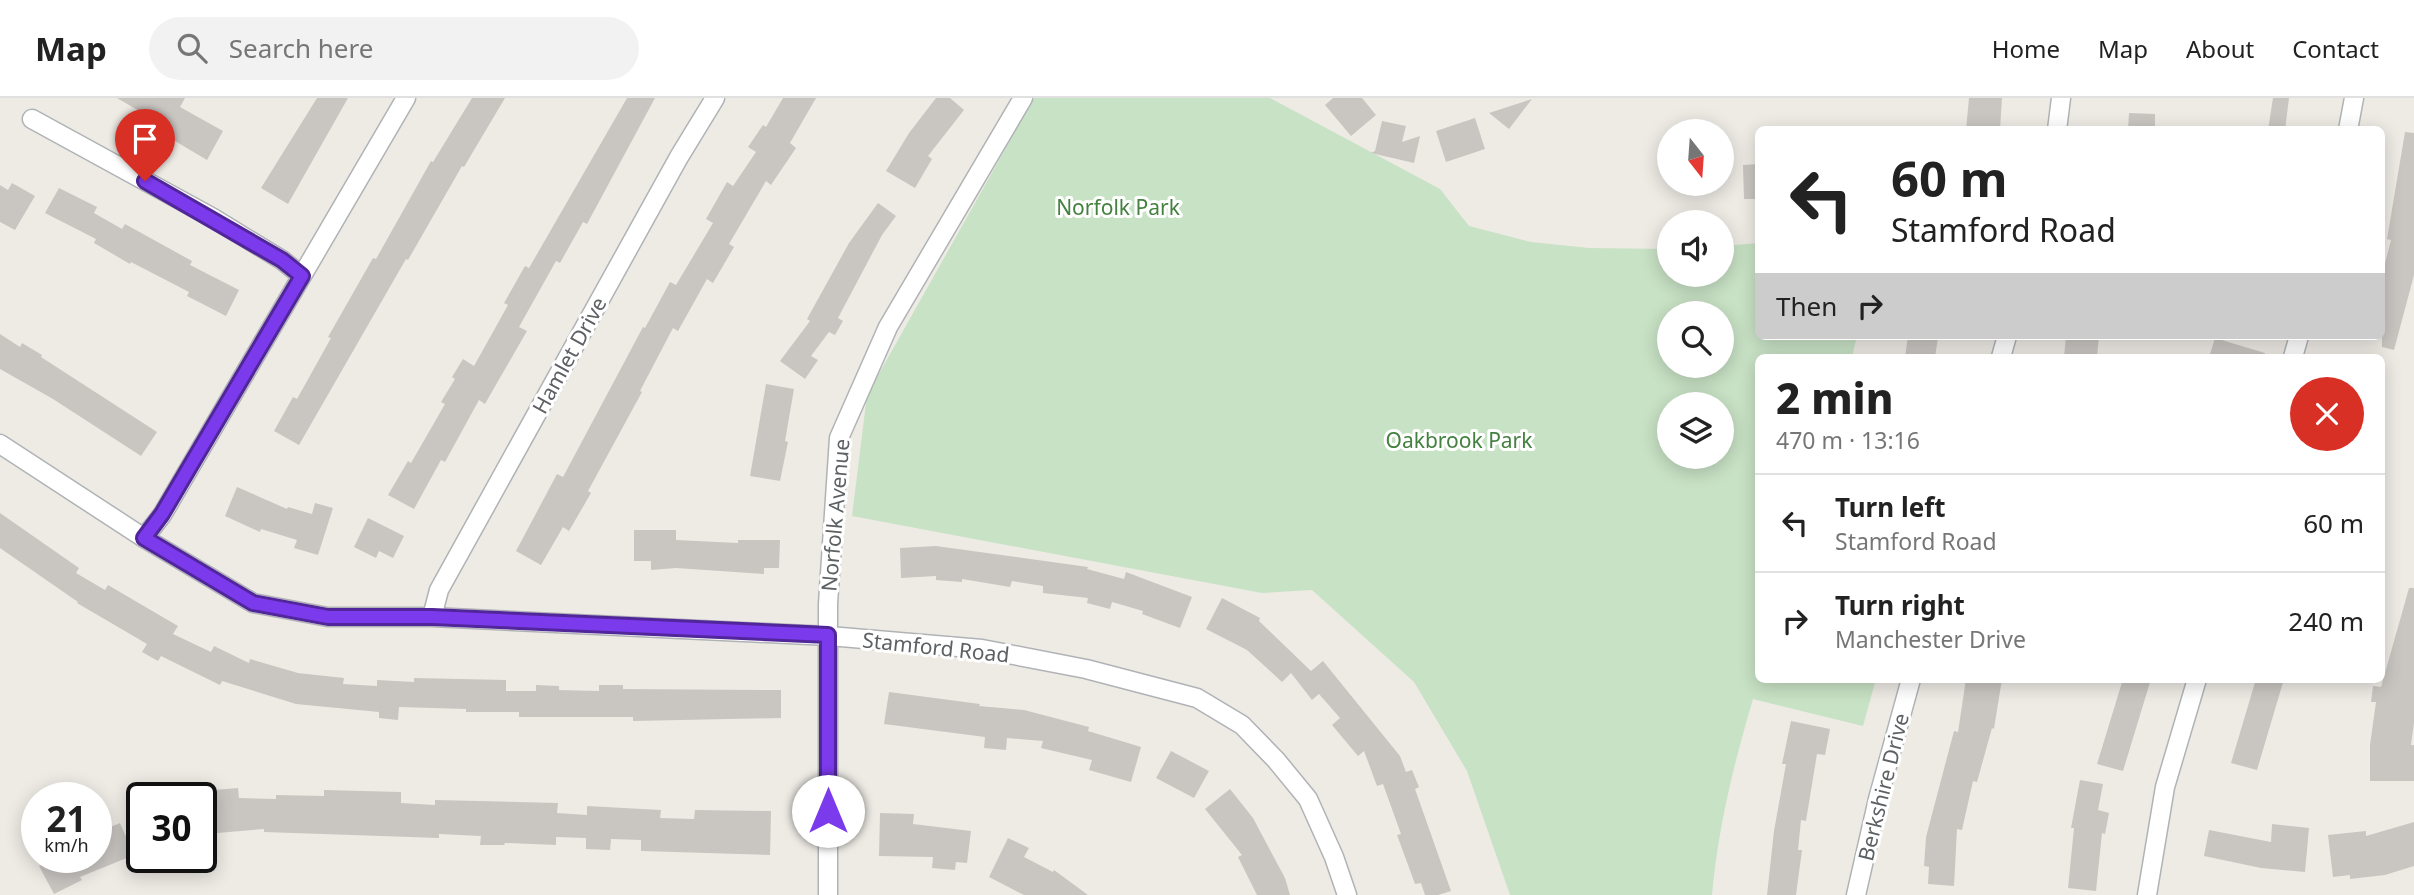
<!DOCTYPE html>
<html lang="en">
<head>
<meta charset="utf-8">
<style>
	:root { --surface:#fff; --page:#f2f2f2; --text:#222; --muted:#767676; --line:#e0e0e0 }
	body { margin:0; font-family:"Noto Sans",sans-serif; background:var(--page); color:var(--text); height:100vh; display:flex; flex-direction:column; font-size:26px; white-space:nowrap }
	* { box-sizing:border-box; margin:0 }
	p { font-size:23px; color:var(--muted) }
	.icon { flex:none; width:38px; height:38px; fill:none; stroke:currentColor; stroke-width:2; stroke-linecap:round; stroke-linejoin:round }
	.map { position:relative; flex:1; overflow:hidden }
	.sheet { position:absolute; left:1755px; top:256px; width:630px; height:329px; display:flex; flex-direction:column; background:var(--surface); border-radius:10px; box-shadow:0 4px 18px #0003 }
	.sheet>* { flex:none }
	.top-card { position:absolute; left:1755px; top:28px; width:630px; height:214px; border-radius:10px; box-shadow:0 4px 18px #0003; background:#fff; color:var(--text); overflow:hidden }
	.needle { width:46px; rotate:163deg }
	.buttons { position:absolute; left:1657px; top:21px; display:grid; gap:14px }
	.buttons a { display:grid; place-items:center; width:77px; height:77px; border-radius:50%; background:var(--surface); box-shadow:0 4px 18px #0003; font-size:35px }
	.speed { position:absolute; left:21px; top:684px; display:flex; gap:14px; font-size:35px; font-weight:700; text-align:center }
	.speed>* { display:grid; place-content:center; width:91px; height:91px; border-radius:50%; background:var(--surface); box-shadow:0 4px 18px #0003; line-height:1 }
	.speed small { font-size:18px; font-weight:400 }
	.speed .limit { border:4px solid #111; border-radius:10px; background:#fff; color:#111 }
	.pin { position:absolute; display:grid; place-items:center; width:60px; height:60px; color:#fff; margin:-72px -30px; border-radius:50% 50% 50% 0; rotate:-45deg; box-shadow:0 0 7px #0007 }
	.pin .icon { rotate:45deg }
	.me { position:absolute; width:77px; margin:-38px; rotate:0deg; stroke-linejoin:round; filter:drop-shadow(0 0 5px #0008) }
	.turn { display:flex; align-items:center; gap:24px; height:147px; padding:0 21px; font-size:32px }
	.turn .icon { width:91px; height:91px; stroke-width:2.5 }
	.turn b { display:block; font-size:49px; line-height:60px }
	.then { display:flex; align-items:center; height:66px; padding:0 21px; background:#0003; gap:14px; font-size:26px }
	.round { display:grid; place-items:center; flex:none; width:74px; height:74px; border-radius:37px; background:var(--page) }
	.headline { display:flex; align-items:center; justify-content:space-between; height:119px; padding:0 21px }
	h1 { font-size:42px; font-weight:800; line-height:52px }
	ul { padding:0; list-style:none }
	li { display:flex; align-items:center; gap:21px; height:98px; padding:0 21px; border-top:2px solid var(--line) }
	li div { flex:1 }
	li b { display:block; font-size:26px }
	li em { font-style:normal }
	header { display:flex; align-items:center; gap:42px; box-sizing:border-box; height:98px; padding:0 35px; background:var(--surface); border-bottom:2px solid var(--line) }
	header strong { font-size:33px }
	nav { display:flex; gap:38px; margin-inline-start:auto; font-size:24px }
	.search { width:490px; height:63px; background:var(--page); display:flex; align-items:center; gap:18px; box-sizing:border-box; padding:0 24px; border-radius:38px; color:var(--muted); font-size:26px }
	.map>svg:first-child { display:block }
	.green { fill:#c8e2c5; fill-rule:evenodd }
	.building { fill:#c9c6c2 }
	.lines { fill:none; stroke-linecap:round; stroke-linejoin:round }
	.street-casing { stroke:#b0b3b6; stroke-width:21 }
	.street { stroke:#fff; stroke-width:18 }
	.route-casing { stroke:#51269a; stroke-width:18 }
	.route { stroke:#7c3aed; stroke-width:12 }
	.labels { text-anchor:middle; dominant-baseline:central; stroke-width:6; stroke-linejoin:round; paint-order:stroke }
	.park-label { font-size:21px; fill:#448140; stroke:#fff }
	.street-label { font-size:21px; fill:#5d6164; stroke:#fff }
</style>
</head>
<body>
<header>
<strong>Map</strong>
<div class="search"><svg class="icon" aria-label="search" viewBox="0 0 24 24"><circle cx="10" cy="10" r="6"/><path d="M15 15l6 6"/></svg>Search here</div>
<nav><a>Home</a><a>Map</a><a>About</a><a>Contact</a></nav>
</header>
<div class="map">
<svg width="2414" height="797" viewBox="0 0 2414 797">
	<rect width="100%" height="100%" fill="#eeebe5"/>
	<path class="green" d="M1034,0H1270L1440,91L1469,128L1531,144L1589,150L1669,151L1670,177H1722V148L1759,145V238H1857L1852,259H1759V581H1876L1863,628L1753,601C1734,665 1718,730 1712,797H1510L1467,673L1414,584L1312,492L1262,495L852,418L867,297ZM1670,215H1722V268H1670ZM1670,306H1722V359H1670Z"/>
	<path class="building" d="M117,0H185L180,9L223,33L207,62L143,24L146,17Z
		M317,0H348L288,106L261,90Z
		M472,0H505L464,69L462,68L408,162L406,161L299,347L274,333L293,299L297,301L331,240L328,239L373,160L376,161L431,63L433,64Z
		M627,0H655L587,126L583,124L560,165L556,163L519,229L527,233L497,285L485,306L479,302L445,364L441,362L414,411L388,397L408,363L411,365L445,306L441,304L455,281L452,279L463,261L474,268L508,207L504,205L525,168L529,170Z
		M783,0H816L790,45L796,50L771,87L766,83L729,146L734,149L713,185L707,181L678,233L673,230L640,293L642,294L588,393L591,395L569,433L563,429L541,467L516,453L557,376L563,379L643,229L645,230L670,184L676,187L713,125L706,121L727,84L733,88L756,54L748,49L763,27L766,29Z
		M936,0H950L964,12L928,58L932,61L915,90L886,73L909,35Z
		M1333,0H1362L1376,17L1351,38L1325,7Z
		M1969,0H2002L2000,32H1966Z
		M2273,0H2289L2285,32H2268Z
		M1532,1L1509,31L1489,15Z
		M2129,15L2155,16V32H2128Z
		M1475,20L1485,51L1446,64L1436,33Z
		M1382,23L1406,28L1402,44L1420,38L1414,65L1371,55L1375,53Z
		M2405,34L2414,35V177L2394,252L2382,249V177L2391,142L2387,141Z
		M1759,66V101H1744L1743,67Z
		M12,85L35,98L15,132L0,124V87L8,92Z
		M59,90L97,109L94,115L122,131L125,126L192,163L190,167L239,192L226,218L187,198L189,194L131,164L130,166L94,145L96,141L45,115Z
		M878,105L896,118L882,137L838,220L843,223L835,237L829,234L811,258L818,262L805,281L780,263L810,223L807,221L849,145Z
		M0,236L20,249L22,245L42,257L41,259L157,334L141,358L53,301L0,271Z
		M1908,238L1938,240L1935,259H1905Z
		M2066,238H2099L2097,259H2064Z
		M2215,240L2265,255L2264,259H2209Z
		M766,286L794,291L785,343L788,344L780,383L750,378Z
		M237,389L287,411L288,409L312,416L315,405L333,410L318,457L294,450L297,442L261,431L260,434L225,418Z
		M0,415L79,470L76,475L105,492L108,487L178,528L173,536L211,554L214,548L249,565L250,561L298,575L344,580L343,586L377,588V582L414,584V580L506,582V593H536V587L559,588V592L599,593V587H623V591L781,592V620L633,623V619H519V614H466V611L399,609L398,622L379,620V614L296,606L222,583L220,587L161,558L158,563L142,554L147,546L77,505L78,504L0,450Z
		M368,420L404,438L393,460L379,453L376,460L354,449Z
		M634,432H676V442L738,445V442H780L779,470H764V476L676,470L651,472V463H634Z
		M936,448L1088,469L1087,471L1124,481L1126,474L1192,499L1180,530L1142,516L1143,513L1112,504L1110,511L1087,505L1088,500L1043,495V488L1012,483L1010,489L962,481V484L936,482V478L901,480L900,450Z
		M2409,490H2414V625L2411,647H2414V683H2370V647L2376,604H2371L2373,588L2381,589Z
		M1222,500L1260,520L1259,523L1311,573L1323,563L1400,658L1406,674L1412,672L1419,689L1415,691L1451,793L1438,797H1425L1421,785L1415,786L1397,737L1401,736L1383,686L1377,688L1364,653L1358,658L1332,627L1340,620L1319,596L1312,602L1291,575L1282,584L1247,552L1206,531Z
		M1966,581H2002L1994,631L1992,630L1977,684L1973,683L1962,732L1957,731L1954,788L1928,786L1929,769L1924,768L1926,739L1954,633L1958,634Z
		M2123,581H2151L2123,673L2097,666Z
		M2256,581H2284L2257,672L2231,665Z
		M889,594L980,606L979,608L1024,612L1089,629L1088,633L1141,649L1131,684L1089,672L1092,662L1041,650L1043,643L1007,640L1006,652L984,650L985,639L884,626Z
		M1791,623L1830,631L1825,657L1817,656L1806,723L1801,722L1798,752H1802L1796,797H1767L1774,733L1786,666H1782Z
		M1171,653L1209,673L1194,700L1156,680Z
		M2080,682L2103,686L2098,712L2109,715L2105,736L2102,735L2096,793L2068,790L2074,730H2071Z
		M238,690L239,700L276,701V697L324,698V692L401,694V705L435,707V702L558,705L557,715L587,717V708L661,712L660,720L694,721L695,712L771,713L770,757L641,753V742L611,741L610,752L586,751V740L556,739V747L505,745L504,747H480L481,738L439,736V740L264,734V731L217,735V724L208,725L206,702L215,701L214,692Z
		M1230,691L1253,720L1285,780L1290,797H1257L1238,759L1242,757L1205,711Z
		M880,715L914,716L913,726L971,733L967,765L956,764L955,772L932,770L933,759L879,758Z
		M2414,724V768L2385,777L2350,781V777L2333,779L2328,737L2366,733V738Z
		M120,725L134,757L80,779L82,782L54,796L39,768L54,760H96V735Z
		M2272,726L2309,730L2305,774L2261,770L2204,758L2209,732L2271,744Z
		M1008,740L1029,750L1024,759L1053,774L1054,772L1088,797H1024L989,779Z"/>
	<g class="lines">
		<g class="street-casing">
			<path id="street" d="M32,21L213,120L282,162L302,178
				M2057,32L2061,0
				M2348,32L2354,0
				M2001,259L2007,238
				M2293,259L2299,238
				M0,346L144,440L253,505L328,519H432L829,538L982,551L1086,571L1197,600L1242,627L1276,662L1308,701L1334,759L1347,797
				M144,440L162,417L406,0
				M432,519L439,492L679,59L715,0
				M828,797V506L839,340L888,229L1023,0
				M1856,797L1878,701L1911,581
				M2147,797L2165,689L2197,581"/>
		</g>
		<use href="#street" class="street"/>
	</g>
	<g class="lines">
		<g class="route-casing">
			<path id="route" d="M145,83L282,162L302,178L162,416L144,440L253,505L328,519H432L828,537V713"/>
		</g>
		<use href="#route" class="route"/>
	</g>
	<g class="labels">
		<g class="park-label">
			<text x="1118" y="109">Norfolk Park</text>
			<text x="1459" y="342">Oakbrook Park</text>
		</g>
		<g class="street-label">
			<text transform="translate(569 257) rotate(-61)">Hamlet Drive</text>
			<text transform="translate(835 417) rotate(-85)">Norfolk Avenue</text>
			<text transform="translate(936 549) rotate(6)">Stamford Road</text>
			<text transform="translate(1883 689) rotate(-76)">Berkshire Drive</text>
		</g>
	</g>
</svg>
<div class="buttons">
<a><svg class="needle" viewBox="-14 -14 28 28"><path d="M0-13l5 13h-10z" fill="#e53935"/><path d="M0 13l5-13h-10z" fill="#767676"/></svg></a>
<a><svg class="icon" aria-label="sound" viewBox="0 0 24 24"><path d="M4 9h4l5-4v14l-5-4H4zM17 9q2 3 0 6"/></svg></a>
<a><svg class="icon" aria-label="search" viewBox="0 0 24 24"><circle cx="10" cy="10" r="6"/><path d="M15 15l6 6"/></svg></a>
<a><svg class="icon" aria-label="layers" viewBox="0 0 24 24"><path d="M12 4l9 5-9 5-9-5zM3 14l9 5 9-5"/></svg></a>
</div>
<div class="speed"><div>21<small>km/h</small></div><div class="limit">30</div></div>
<div class="pin" style="left:145px;top:83px;background:#d93025"><svg class="icon" aria-label="arrive" viewBox="0 0 24 24"><path d="M6 21V4h12l-3 4 3 4H6"/></svg></div>
<svg class="me" style="left:828px;top:713px" viewBox="-20 -20 40 40"><circle r="19" fill="#fff"/><path d="M0-13L10 11 0 6-10 11z" fill="#7c3aed"/></svg>
<div class="top-card">
<div class="turn"><svg class="icon" aria-label="left" viewBox="0 0 24 24"><path d="M17 20v-9H6M10 6l-5 5 5 5"/></svg><div><b>60 m</b>Stamford Road</div></div>
<div class="then">Then<svg class="icon" aria-label="right" viewBox="0 0 24 24"><path d="M7 20v-9h11M14 6l5 5-5 5"/></svg></div>
</div>
<section class="sheet">
<div class="headline"><div><h1>2 min</h1><p>470 m · 13:16</p></div><a class="round" style="background:#d93025;color:#fff"><svg class="icon" aria-label="close" viewBox="0 0 24 24"><path d="M6 6l12 12M18 6L6 18"/></svg></a></div>
<ul>
<li><svg class="icon" aria-label="left" viewBox="0 0 24 24"><path d="M17 20v-9H6M10 6l-5 5 5 5"/></svg><div><b>Turn left</b><p>Stamford Road</p></div><em>60 m</em></li>
<li><svg class="icon" aria-label="right" viewBox="0 0 24 24"><path d="M7 20v-9h11M14 6l5 5-5 5"/></svg><div><b>Turn right</b><p>Manchester Drive</p></div><em>240 m</em></li>
</ul>
</section>
</div>
</body>
</html>
